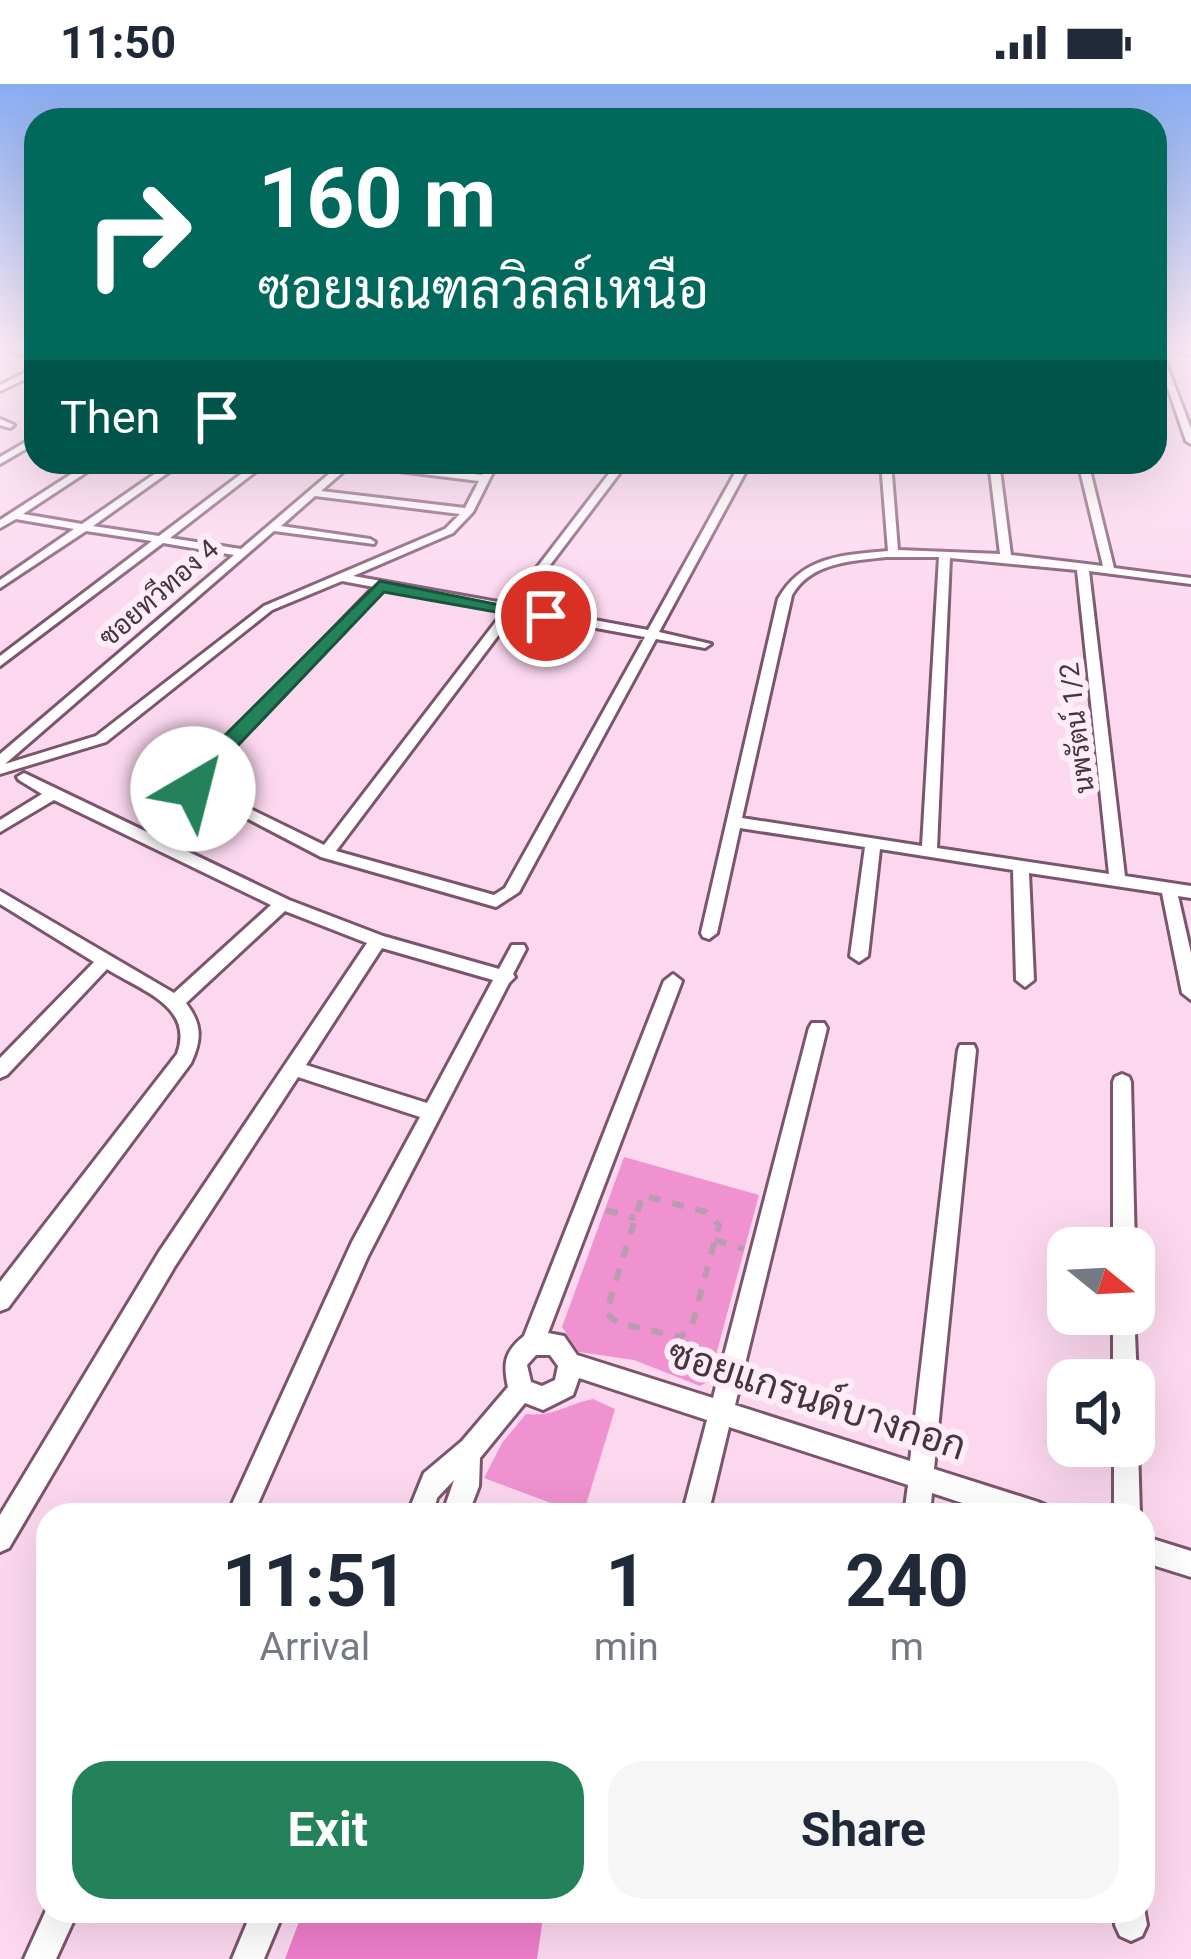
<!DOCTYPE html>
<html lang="en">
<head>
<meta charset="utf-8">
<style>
	:root { --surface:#fff; --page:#f6f6f7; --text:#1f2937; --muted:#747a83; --accent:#23825a }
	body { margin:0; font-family:Roboto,Sarabun,sans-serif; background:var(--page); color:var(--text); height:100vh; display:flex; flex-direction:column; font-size:45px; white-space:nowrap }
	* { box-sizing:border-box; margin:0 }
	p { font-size:39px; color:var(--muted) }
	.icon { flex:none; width:66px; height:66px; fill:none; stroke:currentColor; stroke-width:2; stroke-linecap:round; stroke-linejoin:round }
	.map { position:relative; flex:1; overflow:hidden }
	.sheet { position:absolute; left:36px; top:1419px; width:1119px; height:420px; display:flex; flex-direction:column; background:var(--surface); border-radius:36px; box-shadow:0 12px 48px #0002 }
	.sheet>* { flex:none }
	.top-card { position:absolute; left:24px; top:24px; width:1143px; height:366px; border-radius:36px; box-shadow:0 12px 48px #0002; background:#00695c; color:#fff; overflow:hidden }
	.needle { width:78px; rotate:108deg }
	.buttons { position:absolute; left:1047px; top:1143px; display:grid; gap:24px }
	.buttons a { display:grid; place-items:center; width:108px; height:108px; border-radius:24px; background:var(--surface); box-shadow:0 12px 48px #0002; font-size:60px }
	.pin { position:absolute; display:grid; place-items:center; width:102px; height:102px; color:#fff; margin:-51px; border:6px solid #fff; border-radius:50%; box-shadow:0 3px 12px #0007 }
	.me { position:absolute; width:132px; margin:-66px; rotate:37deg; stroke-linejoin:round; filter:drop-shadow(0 0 9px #0008) }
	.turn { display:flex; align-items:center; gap:42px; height:252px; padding:0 36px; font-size:54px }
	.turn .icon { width:156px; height:156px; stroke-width:2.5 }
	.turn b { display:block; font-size:84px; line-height:102px }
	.then { display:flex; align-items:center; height:114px; padding:0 36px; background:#0003; gap:24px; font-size:45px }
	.eta { display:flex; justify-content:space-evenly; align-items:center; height:204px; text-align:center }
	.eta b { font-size:72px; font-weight:700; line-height:84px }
	.action { display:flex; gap:24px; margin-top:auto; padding:24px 36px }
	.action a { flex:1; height:138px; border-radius:36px; background:var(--accent); color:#fff; font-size:48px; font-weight:700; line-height:138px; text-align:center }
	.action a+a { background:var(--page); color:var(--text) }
	.status { display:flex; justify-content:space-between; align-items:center; height:84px; padding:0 60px; background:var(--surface); direction:ltr }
	.status svg { height:33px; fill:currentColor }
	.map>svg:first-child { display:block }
	.green { fill:#f092d0 }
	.forest { fill:#ef7ecb }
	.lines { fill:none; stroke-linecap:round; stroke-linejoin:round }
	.minor-casing { stroke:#7b556e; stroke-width:6 }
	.path { stroke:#b99caf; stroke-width:6; stroke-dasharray:12 12; stroke-linecap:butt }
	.minor { fill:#fff; fill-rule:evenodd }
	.route { fill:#23825a; stroke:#17543a; stroke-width:3 }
	.labels { text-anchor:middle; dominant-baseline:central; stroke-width:12; stroke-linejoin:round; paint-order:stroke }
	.far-street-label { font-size:27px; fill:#463540; stroke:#feecf7 }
	.near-street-label { font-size:39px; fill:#463540; stroke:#feecf7 }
</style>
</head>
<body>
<div class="status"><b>11:50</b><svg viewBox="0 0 49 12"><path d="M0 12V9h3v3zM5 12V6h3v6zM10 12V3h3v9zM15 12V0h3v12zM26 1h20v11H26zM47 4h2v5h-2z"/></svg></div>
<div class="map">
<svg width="1191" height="1875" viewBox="0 0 1191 1875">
	<rect width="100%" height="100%" fill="#fcd8ef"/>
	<path class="green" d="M624,1073L759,1111L709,1297L700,1302L634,1276L579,1268L562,1243Z
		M593,1315L615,1325L583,1431L484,1394L502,1359L526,1330C554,1333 567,1320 593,1315Z"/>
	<path class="forest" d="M303,1827H544L537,1875H285Z"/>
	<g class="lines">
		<g class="minor-casing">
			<path id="minor" d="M6,266L36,269V273L10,268Z
				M1155,266H1161L1191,345V360L1186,357Z
				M1166,266H1191V270Z
				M33,285H36V290L0,307V301Z
				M0,335L14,341L10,344L0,341Z
				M36,352V359L0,380V373Z
				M90,378H102L23,430L82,440L172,378H183L93,442L159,452L257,378H268L170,454L241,465L343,378H374L482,391L488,378H498L473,428L453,449L353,492L509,520L618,378H628L519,522L648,546L741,378H751L659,548L711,560L705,564L656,555L519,808L496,823L321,773L183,701L374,503L342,497L272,526L106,658L0,690V670L234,471L163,459L0,582V572L152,457L86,447L0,504V496L74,445L16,435L0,444V436ZM351,381L479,397L465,424L321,407ZM315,412L460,430L445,445L264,522L96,652L5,680L274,447L374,460L375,458L370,455L281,442ZM385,504L504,527L324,761L199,700ZM515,529L645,553L505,804L494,811L336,767Z
				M881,378H891L898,466L1000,470L989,378H999L1011,471L1103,482L1078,378H1088L1114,484L1191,494V500L1089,487L1125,792L1191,802V814L1178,812L1191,869V916L1182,909L1162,809L1029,789L1034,896L1025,903L1016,896L1013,786L880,765L868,872L859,878L850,872L865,763L740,744L717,849L709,855L703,853L701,849L778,515C802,472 843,471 888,467ZM886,473H939L922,762L742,734L792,511C811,478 852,477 886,473ZM950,474L1077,486L1109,790L937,764Z
				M24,689L289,816L383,852L499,885L512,861H524L526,865L513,890L515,893L509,899L368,1172L253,1431H227L352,1158L420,1033L298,993L175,1182L9,1464L0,1468V1431L159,1168L367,859L285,827L186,919C202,940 202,955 191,979L8,1224L0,1227V1198L177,970C195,922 140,906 107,885L7,991L0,994V974L94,878L0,820V807L174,909L271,821L54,716L0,748V736L42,710L19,696L17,693ZM382,864L493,896L427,1019L306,981Z
				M673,890L682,897L548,1249L564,1252L577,1271L713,1314L809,944L812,939H824L827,944L735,1321L910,1377L958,966L960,961H974L976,966L934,1385L1038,1418L1047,1422L1051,1431H999L932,1409L930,1431H904L908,1401L729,1343L708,1431H682L707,1336L579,1294L573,1311L543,1326L525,1319L480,1374L479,1402L468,1431H442L454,1396L437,1414L433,1431H407L424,1389L462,1357L508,1303C503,1280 504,1268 524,1252L664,897ZM536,1271H550L558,1282L555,1296L542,1302L531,1298L527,1281Z
				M1122,990L1129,993L1131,998L1135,1164L1134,1166L1113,1164V998L1115,993Z
				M1134,1227L1137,1296L1134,1303V1296H1113V1230H1134Z
				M1134,1353L1138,1362L1140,1431H1114V1362H1134Z
				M1143,1452L1191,1467V1493L1143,1478Z
				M1143,1818L1147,1841L1142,1852L1131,1857L1120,1852L1115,1841V1827H1143Z
				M48,1822V1827H78L56,1875H24Z
				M252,1827H284L264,1875H232Z"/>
		</g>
		<path class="path" d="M649,1113L706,1128L719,1141L691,1245L680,1253L618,1239L606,1229L640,1119Z
			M606,1126L635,1134
			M715,1156L744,1165"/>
		<use href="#minor" class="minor"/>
	</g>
	<linearGradient id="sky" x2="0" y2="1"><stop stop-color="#89acf0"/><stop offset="0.5" stop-color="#feedf8"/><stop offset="1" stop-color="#feedf8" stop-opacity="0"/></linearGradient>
	<rect width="1191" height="529" fill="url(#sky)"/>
	<path class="route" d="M380,497L555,532L546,537L384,508L203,698L201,710H185L184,692Z"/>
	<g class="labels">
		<g class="far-street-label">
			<text transform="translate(159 509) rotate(-41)">ซอยทวีทอง 4</text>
			<text transform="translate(1077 644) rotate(-97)">นพรัตน์ 1/2</text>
		</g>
		<g class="near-street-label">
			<text transform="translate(817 1316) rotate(18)">ซอยแกรนด์บางกอก</text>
		</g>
	</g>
</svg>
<div class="buttons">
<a><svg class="needle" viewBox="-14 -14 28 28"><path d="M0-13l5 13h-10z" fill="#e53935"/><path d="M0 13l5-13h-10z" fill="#747a83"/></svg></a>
<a><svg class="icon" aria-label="sound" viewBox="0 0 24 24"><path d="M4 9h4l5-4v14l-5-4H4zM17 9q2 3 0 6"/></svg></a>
</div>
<div class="pin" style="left:546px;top:532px;background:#d93025"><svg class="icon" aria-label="arrive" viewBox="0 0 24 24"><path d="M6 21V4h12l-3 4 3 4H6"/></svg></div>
<svg class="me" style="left:193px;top:705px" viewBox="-20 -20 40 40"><circle r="19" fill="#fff"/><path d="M0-13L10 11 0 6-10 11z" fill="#23825a"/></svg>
<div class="top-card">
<div class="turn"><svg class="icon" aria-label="right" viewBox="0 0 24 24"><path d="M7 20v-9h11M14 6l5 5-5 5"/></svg><div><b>160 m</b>ซอยมณฑลวิลล์เหนือ</div></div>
<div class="then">Then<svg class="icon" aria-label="arrive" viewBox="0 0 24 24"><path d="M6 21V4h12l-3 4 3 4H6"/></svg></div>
</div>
<section class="sheet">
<div class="eta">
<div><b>11:51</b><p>Arrival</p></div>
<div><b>1</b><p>min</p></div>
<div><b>240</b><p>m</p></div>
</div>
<div class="action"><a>Exit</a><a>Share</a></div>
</section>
</div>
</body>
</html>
